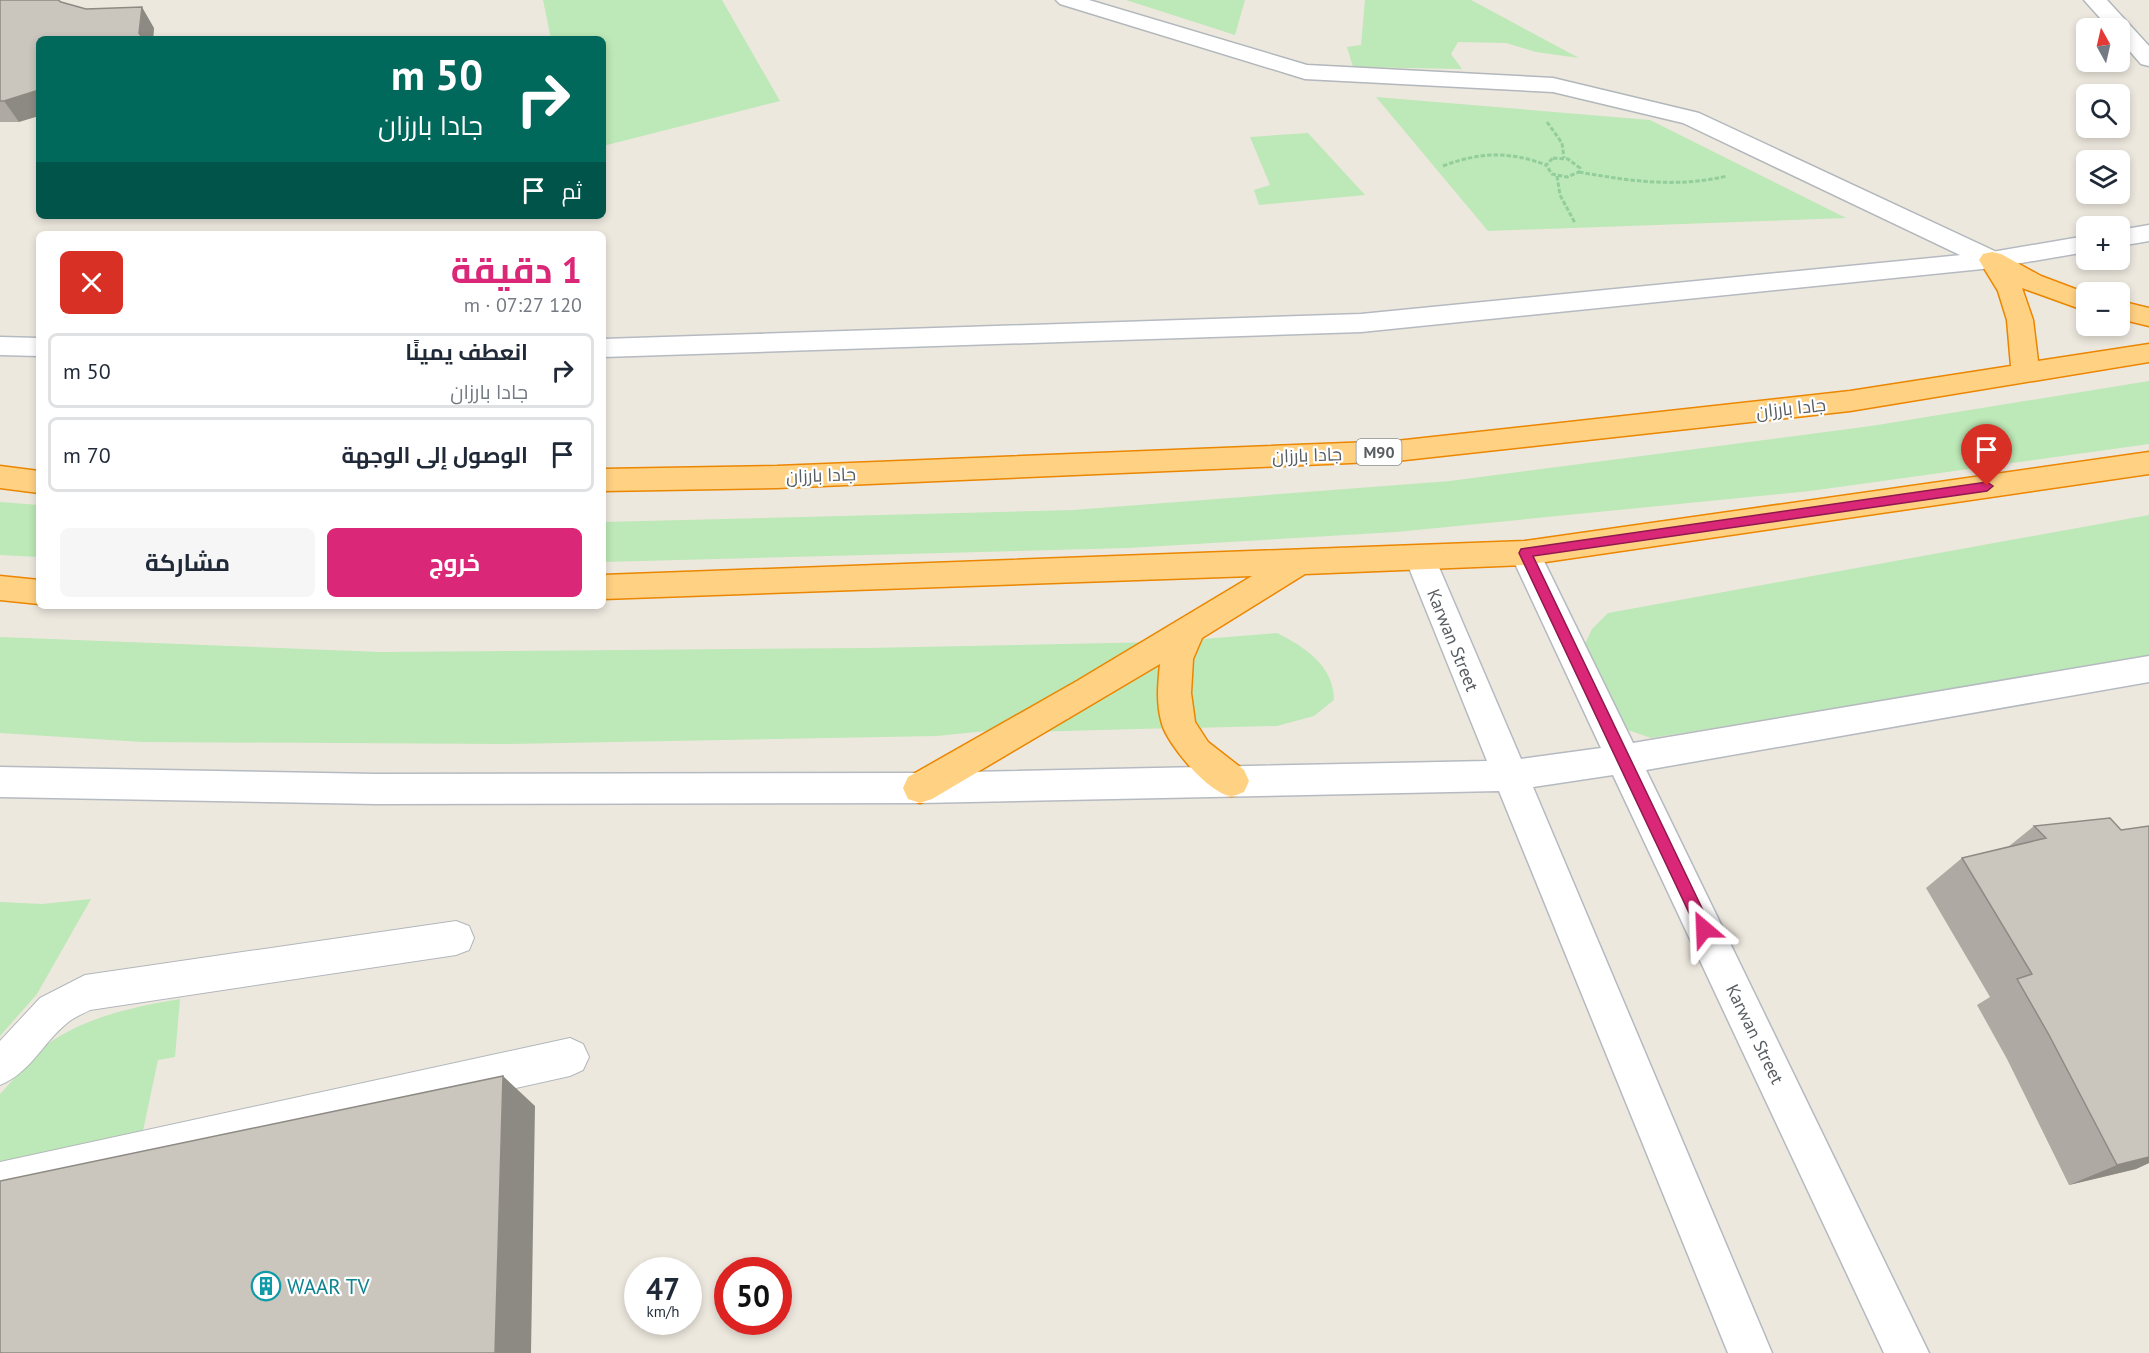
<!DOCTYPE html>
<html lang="ar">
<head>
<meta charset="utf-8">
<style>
	:root { --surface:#fff; --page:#f6f6f7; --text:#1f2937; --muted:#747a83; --line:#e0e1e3; --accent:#db2777 }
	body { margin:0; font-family:"PT Sans",Cairo,sans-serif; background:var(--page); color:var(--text); direction:rtl; height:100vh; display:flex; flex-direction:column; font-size:22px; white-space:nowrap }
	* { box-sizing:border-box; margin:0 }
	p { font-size:20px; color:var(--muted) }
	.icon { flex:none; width:33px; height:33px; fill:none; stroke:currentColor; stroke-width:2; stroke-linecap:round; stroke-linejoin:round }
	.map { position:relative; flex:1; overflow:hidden; direction:ltr }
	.side { position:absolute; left:36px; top:231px; width:570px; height:378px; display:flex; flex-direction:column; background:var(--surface); border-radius:9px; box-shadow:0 3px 9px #0003; direction:rtl }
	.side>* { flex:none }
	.top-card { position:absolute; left:36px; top:36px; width:570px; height:183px; border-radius:9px; box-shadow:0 3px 9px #0003; direction:rtl; background:#00695c; color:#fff; overflow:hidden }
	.needle { width:39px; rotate:352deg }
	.buttons { position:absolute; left:2076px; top:18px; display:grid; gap:12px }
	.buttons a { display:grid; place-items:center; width:54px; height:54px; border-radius:9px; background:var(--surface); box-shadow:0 3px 9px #0003; font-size:30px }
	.speed { position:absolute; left:624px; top:1257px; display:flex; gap:12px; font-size:30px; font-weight:700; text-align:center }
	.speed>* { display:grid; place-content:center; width:78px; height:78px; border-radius:50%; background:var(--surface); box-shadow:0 3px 9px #0003; line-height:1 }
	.speed small { font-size:15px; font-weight:400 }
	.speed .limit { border:9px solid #d22; background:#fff; color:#111 }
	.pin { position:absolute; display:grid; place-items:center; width:51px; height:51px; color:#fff; margin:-62px -26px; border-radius:50% 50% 50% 0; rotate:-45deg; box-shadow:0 0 6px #0007 }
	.pin .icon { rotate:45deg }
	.me { position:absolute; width:66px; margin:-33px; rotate:334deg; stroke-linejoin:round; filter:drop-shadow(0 0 4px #0008) }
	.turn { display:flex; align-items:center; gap:21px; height:126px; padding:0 24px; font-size:27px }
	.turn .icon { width:78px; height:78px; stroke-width:2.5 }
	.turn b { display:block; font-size:42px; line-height:51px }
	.then { display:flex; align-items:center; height:57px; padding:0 24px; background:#0003; gap:12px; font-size:22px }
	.round { display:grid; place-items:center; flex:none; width:63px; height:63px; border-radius:9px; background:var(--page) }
	.overview { display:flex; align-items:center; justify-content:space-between; height:102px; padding:0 24px }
	h1 { font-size:36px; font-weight:700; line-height:45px; color:var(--accent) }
	.button { display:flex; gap:12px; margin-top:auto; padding:12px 24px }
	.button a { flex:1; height:69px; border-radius:9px; background:var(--accent); color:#fff; font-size:24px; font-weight:700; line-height:69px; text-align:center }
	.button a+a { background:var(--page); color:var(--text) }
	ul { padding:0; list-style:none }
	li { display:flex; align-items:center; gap:18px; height:75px; margin:0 12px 9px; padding:0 12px; border:3px solid var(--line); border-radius:9px }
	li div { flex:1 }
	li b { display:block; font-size:22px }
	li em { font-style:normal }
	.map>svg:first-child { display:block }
	.green { fill:#bde8b7 }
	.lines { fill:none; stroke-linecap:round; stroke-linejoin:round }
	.lane-casing { stroke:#b2b7bb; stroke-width:2 }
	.street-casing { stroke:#b2b7bb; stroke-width:3 }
	.secondary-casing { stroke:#b5bac0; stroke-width:3 }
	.highway-casing { stroke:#eb8600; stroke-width:3 }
	.path { stroke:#92ce9c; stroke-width:3; stroke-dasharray:4.5 2; stroke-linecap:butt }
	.lane { fill:#fff; fill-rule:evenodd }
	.street { fill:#fff; fill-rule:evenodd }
	.secondary { fill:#fff; fill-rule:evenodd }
	.highway { fill:#ffd183; fill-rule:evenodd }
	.wall { fill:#aea9a3 }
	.shaded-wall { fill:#8d8a84 }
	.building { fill:#cac5bd; stroke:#8d8a84; stroke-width:1.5 }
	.route { fill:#db2777; stroke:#8e194d; stroke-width:1.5 }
	.labels { text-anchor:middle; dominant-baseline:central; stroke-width:4.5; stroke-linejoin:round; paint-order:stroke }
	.shield { fill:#fff; stroke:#8a8e90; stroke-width:1.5 }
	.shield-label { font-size:16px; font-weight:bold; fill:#585d61 }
	.street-label { font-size:18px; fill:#585d61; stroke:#fff }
	.near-culture-label { font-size:21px; fill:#0d838f; stroke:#fff; text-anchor:start }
</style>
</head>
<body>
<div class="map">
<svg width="2149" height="1353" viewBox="0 0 2149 1353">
	<rect width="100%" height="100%" fill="#ede8de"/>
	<path class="green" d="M543,0H722L780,101L603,146V39H551Z
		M1126,0H1245L1235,35Z
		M1365,0H1471L1579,58L1536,52L1506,43L1458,42L1451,54L1462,69L1353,67L1347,47L1361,45Z
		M1376,97L1650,120L1846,218L1488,231Z
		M1308,133L1365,195L1259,205L1254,190L1270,185L1250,137Z
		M2149,381V444L1810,491L1396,532L1128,548L603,562V522L1073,510L1450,481L1871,426Z
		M0,502L39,505V557L0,555Z
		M2149,515V660L1651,738L1628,730L1604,696L1582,650L1592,629L1608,613Z
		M1277,633C1305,647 1334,666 1334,700L1314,716L1277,726L1190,728V640Z
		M0,637L380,652L867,648L1158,642L1006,729L937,736L505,744L142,742L0,733Z
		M1176,643L1175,728L1028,732Z
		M91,899L37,994L0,1036V902L42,904Z
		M180,999L175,1057L158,1060L141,1140L0,1162V1094C15,1079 28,1059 45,1046C84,1017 133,1007 180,999Z"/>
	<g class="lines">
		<g class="lane-casing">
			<path id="lane" d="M456,921L469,926L474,938L469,950L456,955L90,1010C83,1014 72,1018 66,1024C42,1044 30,1073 0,1085V1041L40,998L85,975Z
				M570,1038L583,1044L589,1057L583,1070L570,1076L0,1202V1162Z"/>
		</g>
		<g class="street-casing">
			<path id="street" d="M1056,0H1089L1307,65L1553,78L1699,113L2001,254L2005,260L2001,266L1992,268L1983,266L1683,123L1553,92L1305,79L1060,4Z
				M2084,0H2107L2149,46V66L2141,64L2120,40V28H2109Z"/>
		</g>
		<g class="secondary-casing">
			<path id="secondary" d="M2149,225V241L2120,246V230Z
				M2086,236V252L1992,268L1361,332L603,357V339L1361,314L1992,252Z
				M0,337L39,338V356L0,355Z
				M1525,541L1536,545L1540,553L1633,743L2149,656V682L1646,770L1929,1353H1884L1613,775L1533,787L1772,1353H1728L1499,791L920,803L376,804L0,797V767L376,774L920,773L1487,761L1405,558L1409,550L1420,546L1431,550L1435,558L1521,759L1601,748L1510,553L1514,545Z"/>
		</g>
		<g class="highway-casing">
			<path id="highway" d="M1992,252L2001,254L2041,276L2086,293V311L2022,288L2033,320L2038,361L2149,344V362L1850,411L1396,461L777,488L603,491V469L777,466L1396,441L1850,391L2011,366L2007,320L1998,291L1979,260L1983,254Z
				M2120,301L2149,308V326L2120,319Z
				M2149,452V474L1525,565L1305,574L1202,638L1193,659L1191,693L1195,722L1208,742L1244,770L1249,781L1244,792C1241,793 1235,796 1231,796C1209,794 1168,745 1162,724C1156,704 1158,684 1160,664L932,799L920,803L908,799L903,788L908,777L1077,681L1252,576L603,599V575L1525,541Z
				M0,466L39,471V493L0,488Z
				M0,576L39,580V604L0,600Z"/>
		</g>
		<path class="path" d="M1547,122L1562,143L1564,158
			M1553,158L1568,159L1580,168L1579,172L1567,177L1552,174L1546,165Z
			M1443,166C1479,152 1510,151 1546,165
			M1579,172C1629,181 1677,188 1727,176
			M1557,176L1560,195L1575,223"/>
		<use href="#lane" class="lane"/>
		<use href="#street" class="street"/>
		<use href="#secondary" class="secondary"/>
		<use href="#highway" class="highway"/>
	</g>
	<path class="wall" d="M0,0L154,28L153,39H39L19,122H0Z
		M2034,826L2121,830L2149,826V1163L2136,1169L2069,1185L2007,1059L1977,1005L1990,997L1926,888L1962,858L2008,847Z"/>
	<path class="shaded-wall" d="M142,7L154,28L153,39H142L139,33Z
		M39,90V116L19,122L4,101Z
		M503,1076L535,1106L531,1353H495Z
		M2149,1157V1163L2136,1169L2069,1185L2117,1165Z"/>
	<path class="building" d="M0,0H58L61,2L86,9L142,7L139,33L143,39H39V90L4,101H0Z
		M2110,818L2121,830L2149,826V1157L2117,1165L2049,1035L2017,979L2032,974L1962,858L2046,838L2034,826Z
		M503,1076L495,1353H0V1181Z"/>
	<path class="route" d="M1987,482L1993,486L1987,491L1533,556L1712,929L1710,934L1704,936L1699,934L1519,553L1521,549Z"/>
	<defs>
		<g id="building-ring" transform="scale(1.5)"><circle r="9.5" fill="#fff" stroke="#0f9aa8" stroke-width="1.5"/><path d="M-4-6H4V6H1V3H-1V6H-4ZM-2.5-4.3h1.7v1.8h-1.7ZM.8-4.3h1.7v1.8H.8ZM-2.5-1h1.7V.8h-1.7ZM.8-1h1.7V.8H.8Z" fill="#0f9aa8"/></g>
	</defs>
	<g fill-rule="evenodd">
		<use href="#building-ring" x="266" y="1286"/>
	</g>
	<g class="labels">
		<rect class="shield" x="1356.5" y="439" width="45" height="26" rx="4.5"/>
		<g class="shield-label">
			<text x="1379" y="452">M90</text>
		</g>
		<g class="street-label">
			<text transform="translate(1791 408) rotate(-6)">جادا بارزان</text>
			<text transform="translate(1307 455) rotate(-2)">جادا بارزان</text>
			<text transform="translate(821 475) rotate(-2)">جادا بارزان</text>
			<text transform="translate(1453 640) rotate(68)">Karwan Street</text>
			<text transform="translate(1755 1034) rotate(64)">Karwan Street</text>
		</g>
		<g class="near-culture-label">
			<text x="287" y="1286">WAAR TV</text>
		</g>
	</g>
</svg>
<div class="buttons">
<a><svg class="needle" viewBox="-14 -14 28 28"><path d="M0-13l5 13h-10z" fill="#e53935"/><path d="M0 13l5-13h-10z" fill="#747a83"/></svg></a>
<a><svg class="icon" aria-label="search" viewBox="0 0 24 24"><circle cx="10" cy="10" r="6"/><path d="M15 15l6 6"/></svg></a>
<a><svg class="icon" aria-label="layers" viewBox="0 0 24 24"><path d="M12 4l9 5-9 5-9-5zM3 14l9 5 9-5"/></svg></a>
<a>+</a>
<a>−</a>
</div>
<div class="speed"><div>47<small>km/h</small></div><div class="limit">50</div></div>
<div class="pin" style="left:1987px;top:486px;background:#d93025"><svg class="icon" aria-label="arrive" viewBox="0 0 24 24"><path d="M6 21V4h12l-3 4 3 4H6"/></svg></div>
<svg class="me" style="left:1704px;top:929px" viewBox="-20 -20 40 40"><path d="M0-17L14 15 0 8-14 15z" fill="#db2777" stroke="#fff" stroke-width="4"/></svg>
<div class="top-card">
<div class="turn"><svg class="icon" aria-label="right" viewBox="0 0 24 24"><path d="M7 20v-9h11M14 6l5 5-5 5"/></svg><div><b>50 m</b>جادا بارزان</div></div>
<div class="then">ثم<svg class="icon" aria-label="arrive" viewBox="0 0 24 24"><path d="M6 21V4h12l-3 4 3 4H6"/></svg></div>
</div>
<section class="side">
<div class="overview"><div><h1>1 دقيقة</h1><p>120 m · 07:27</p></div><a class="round" style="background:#d93025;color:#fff"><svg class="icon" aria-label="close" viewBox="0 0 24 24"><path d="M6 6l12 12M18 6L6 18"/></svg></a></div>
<ul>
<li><svg class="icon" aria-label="right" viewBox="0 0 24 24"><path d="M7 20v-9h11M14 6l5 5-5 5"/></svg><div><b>انعطف يمينًا</b><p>جادا بارزان</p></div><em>50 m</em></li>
<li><svg class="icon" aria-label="arrive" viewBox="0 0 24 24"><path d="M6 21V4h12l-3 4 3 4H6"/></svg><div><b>الوصول إلى الوجهة</b></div><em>70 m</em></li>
</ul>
<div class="button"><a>خروج</a><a>مشاركة</a></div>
</section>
</div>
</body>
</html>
